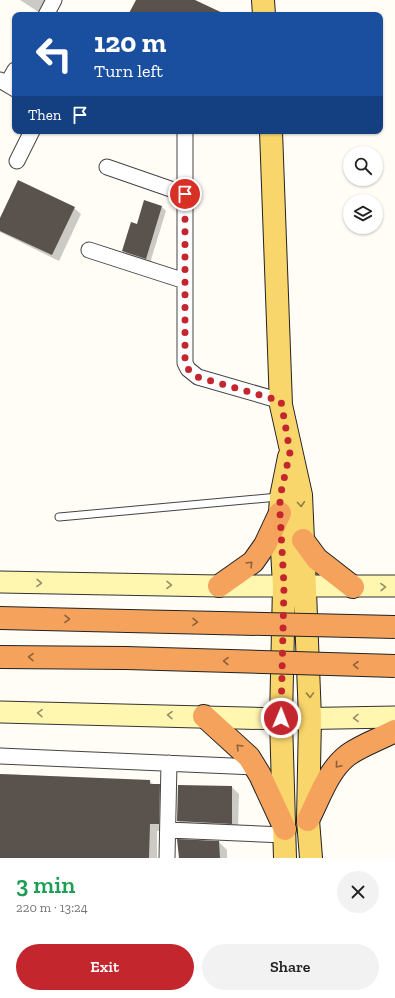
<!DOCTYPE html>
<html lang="en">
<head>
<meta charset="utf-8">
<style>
	:root { --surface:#fff; --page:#f2f2f2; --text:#222; --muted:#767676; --accent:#c4262e }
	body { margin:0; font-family:"Zilla Slab",serif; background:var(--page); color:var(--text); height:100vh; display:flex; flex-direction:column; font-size:15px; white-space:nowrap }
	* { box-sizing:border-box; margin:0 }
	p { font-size:13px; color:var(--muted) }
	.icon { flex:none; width:22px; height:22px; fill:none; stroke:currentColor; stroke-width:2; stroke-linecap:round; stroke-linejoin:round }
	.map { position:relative; height:858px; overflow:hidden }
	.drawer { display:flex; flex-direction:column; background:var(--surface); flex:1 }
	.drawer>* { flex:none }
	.hud { position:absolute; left:12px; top:12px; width:371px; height:122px; border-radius:8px; box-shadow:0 1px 3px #0004; background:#1a4fa0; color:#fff; overflow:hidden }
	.fabs { position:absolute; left:343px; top:146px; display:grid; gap:8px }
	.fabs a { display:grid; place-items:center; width:40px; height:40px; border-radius:50%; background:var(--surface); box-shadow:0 1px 3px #0004; font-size:20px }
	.pin { position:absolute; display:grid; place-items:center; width:34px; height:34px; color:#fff; margin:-17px; border:2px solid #fff; border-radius:50%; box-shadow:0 1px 4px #0007 }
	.me { position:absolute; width:44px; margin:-22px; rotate:1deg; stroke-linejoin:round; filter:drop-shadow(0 0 3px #0008) }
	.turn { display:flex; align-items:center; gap:14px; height:84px; padding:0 16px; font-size:18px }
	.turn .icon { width:52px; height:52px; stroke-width:2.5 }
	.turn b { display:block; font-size:28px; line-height:34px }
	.then { display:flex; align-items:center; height:38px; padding:0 16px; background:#0003; gap:8px; font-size:15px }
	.round { display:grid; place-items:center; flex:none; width:42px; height:42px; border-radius:21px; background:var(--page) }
	.head { display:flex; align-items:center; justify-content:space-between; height:68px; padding:0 16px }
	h1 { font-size:24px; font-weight:600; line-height:30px; color:#1e9e55 }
	.cta { display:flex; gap:8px; margin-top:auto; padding:8px 16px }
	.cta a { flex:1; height:46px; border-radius:24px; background:var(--accent); color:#fff; font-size:16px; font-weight:600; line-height:46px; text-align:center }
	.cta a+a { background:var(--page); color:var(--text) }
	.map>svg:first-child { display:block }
	.shadow { fill:#0003 }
	.building { fill:#5a524d }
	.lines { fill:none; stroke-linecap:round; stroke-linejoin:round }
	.lane-casing { stroke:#444; stroke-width:9 }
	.street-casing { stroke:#444; stroke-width:17 }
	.secondary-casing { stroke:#333; stroke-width:23 }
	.primary-casing { stroke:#222; stroke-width:24 }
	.highway-casing { stroke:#222; stroke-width:24 }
	.lane { stroke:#fff; stroke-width:7 }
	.street { stroke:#fff; stroke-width:15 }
	.secondary { stroke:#fff6b0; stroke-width:21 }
	.primary { stroke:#f9d66b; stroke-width:22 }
	.highway { stroke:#f5a25d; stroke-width:22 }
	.highway-bridge-casing { stroke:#222; stroke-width:24; stroke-linecap:butt }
	.highway-bridge { stroke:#f5a25d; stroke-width:22 }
	.oneway { stroke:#917d42 }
	.oneway2 { stroke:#8e613b }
	.oneway3 { stroke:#948f68 }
	.route { stroke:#c4262e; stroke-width:7; stroke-dasharray:0 12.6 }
</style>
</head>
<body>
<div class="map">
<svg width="395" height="858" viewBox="0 0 395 858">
	<rect width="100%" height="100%" fill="#fffdf5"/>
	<path class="shadow" d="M20,0H54L43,15Z
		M162,207L166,211L150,263L127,255L123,251L137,225Z
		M74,208L81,214L59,261L0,232V220Z
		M0,774L150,781L154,785H159L167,794L166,831H157V858H2L0,857Z
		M179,786L232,787L239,794L238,830L184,827L178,821Z
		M219,842L227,850V858H180Z"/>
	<path class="building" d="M136,0H195L227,15H128Z
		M18,180L75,207L52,255L0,231V218Z
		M144,200L162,206L146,259L122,251L131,222L137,224Z
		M0,774L150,780V784H160L159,824H150L149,858H0Z
		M178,785L232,786V824L177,821Z
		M177,839L219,841L220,858H179Z"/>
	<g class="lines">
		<g class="lane-casing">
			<path id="lane" d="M59,517L278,497"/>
		</g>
		<g class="street-casing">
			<path id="street" d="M46,15L54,0
				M0,80L15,89
				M7,84L15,70
				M185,131V363L188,369L198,377L281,401
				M17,161L32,131
				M107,167L185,194
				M89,250L185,281
				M0,756L255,767
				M168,830L285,835
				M167,858L169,763"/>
		</g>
		<g class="secondary-casing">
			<path id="secondary" d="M0,582L219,586H395
				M0,712L281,719L395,717"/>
		</g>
		<g class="primary-casing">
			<path id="primary" d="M263,0L264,15
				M271,131L281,405L301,495L303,540L310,718L308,820L311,858
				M285,858L281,719L284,586L280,513L281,497L289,457"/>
		</g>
		<g class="highway-casing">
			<path id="highway" d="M303,540L317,559L353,587
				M219,586L253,562L265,545L280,513
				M0,618L128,621
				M0,657L126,658
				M204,716L249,757L260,775L285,829
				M308,820C319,799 328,770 348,755C362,745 380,739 395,731"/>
		</g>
		<use href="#lane" class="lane"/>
		<use href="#street" class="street"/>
		<use href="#secondary" class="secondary"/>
		<use href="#primary" class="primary"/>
		<use href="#highway" class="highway"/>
		<g class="highway-bridge-casing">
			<path id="highway-bridge" d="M128,621L395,627
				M126,658L395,666"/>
		</g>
		<use href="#highway-bridge" class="highway-bridge"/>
	</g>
	<defs><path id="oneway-chevron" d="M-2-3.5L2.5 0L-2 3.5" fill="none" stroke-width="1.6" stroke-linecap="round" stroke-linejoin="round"/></defs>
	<g class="oneway">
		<use href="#oneway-chevron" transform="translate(301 504) rotate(86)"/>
		<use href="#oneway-chevron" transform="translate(310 695) rotate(88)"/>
	</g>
	<g class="oneway2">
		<use href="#oneway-chevron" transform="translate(250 564) rotate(-45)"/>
		<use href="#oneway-chevron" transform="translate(67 619) rotate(1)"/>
		<use href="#oneway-chevron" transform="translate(195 622) rotate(1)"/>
		<use href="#oneway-chevron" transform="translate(31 657) rotate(-179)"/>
		<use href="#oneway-chevron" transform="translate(226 661) rotate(-178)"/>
		<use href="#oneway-chevron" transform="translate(356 665) rotate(-178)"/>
		<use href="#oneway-chevron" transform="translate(239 747) rotate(-135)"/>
		<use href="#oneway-chevron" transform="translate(338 765) rotate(130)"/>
	</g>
	<g class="oneway3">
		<use href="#oneway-chevron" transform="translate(39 583) rotate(1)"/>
		<use href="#oneway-chevron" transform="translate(169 585) rotate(1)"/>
		<use href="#oneway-chevron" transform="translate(383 587) rotate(-1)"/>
		<use href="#oneway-chevron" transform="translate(40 713) rotate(-179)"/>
		<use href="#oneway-chevron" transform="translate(170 715) rotate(-179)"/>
		<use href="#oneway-chevron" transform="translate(356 718) rotate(179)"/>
	</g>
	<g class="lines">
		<path class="route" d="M185,194V363L188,369L198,377L281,401L290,452L280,497V513L284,586L281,718"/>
	</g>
</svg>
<div class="fabs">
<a><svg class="icon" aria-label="search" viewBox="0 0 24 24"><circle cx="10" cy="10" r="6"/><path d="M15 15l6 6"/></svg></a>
<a><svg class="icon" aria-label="layers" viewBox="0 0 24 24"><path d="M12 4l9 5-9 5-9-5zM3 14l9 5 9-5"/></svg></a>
</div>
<div class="pin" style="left:185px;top:194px;background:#d93025"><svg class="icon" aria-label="arrive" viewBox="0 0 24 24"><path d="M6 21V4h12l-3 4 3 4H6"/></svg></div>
<svg class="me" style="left:281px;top:718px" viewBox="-20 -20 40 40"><circle r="17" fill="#c4262e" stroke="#fff" stroke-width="3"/><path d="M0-11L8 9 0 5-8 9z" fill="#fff"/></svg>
<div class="hud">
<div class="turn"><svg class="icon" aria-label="left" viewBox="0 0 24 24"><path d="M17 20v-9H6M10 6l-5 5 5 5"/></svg><div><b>120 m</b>Turn left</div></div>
<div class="then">Then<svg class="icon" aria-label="arrive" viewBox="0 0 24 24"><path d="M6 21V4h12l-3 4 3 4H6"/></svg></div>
</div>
</div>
<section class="drawer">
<div class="head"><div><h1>3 min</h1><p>220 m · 13:24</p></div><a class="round"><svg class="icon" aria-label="close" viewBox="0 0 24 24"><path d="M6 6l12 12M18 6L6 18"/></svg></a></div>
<div class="cta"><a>Exit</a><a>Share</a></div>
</section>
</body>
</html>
